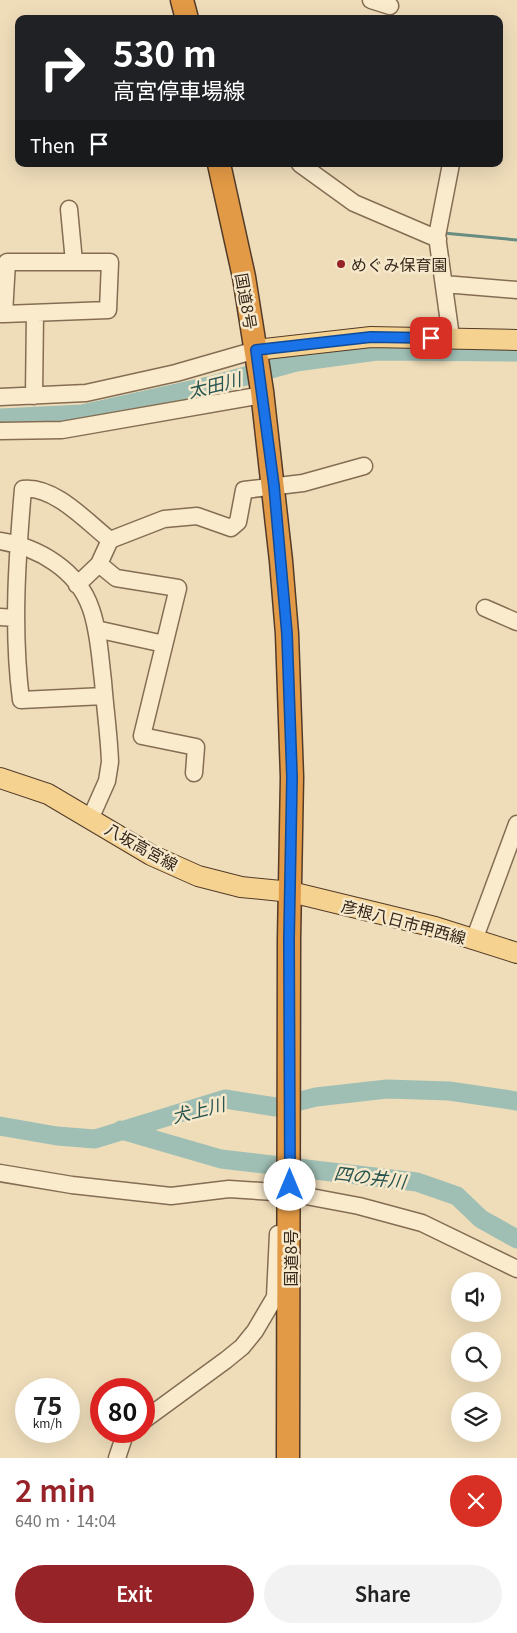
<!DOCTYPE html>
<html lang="en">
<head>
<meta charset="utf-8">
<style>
	:root { --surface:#fff; --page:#f2f2f2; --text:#222; --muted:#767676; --accent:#962327 }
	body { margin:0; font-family:Georgia,"Noto Sans JP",serif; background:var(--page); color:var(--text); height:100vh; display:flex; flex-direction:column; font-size:19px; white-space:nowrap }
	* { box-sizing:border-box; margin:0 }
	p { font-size:16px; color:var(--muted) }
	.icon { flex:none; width:28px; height:28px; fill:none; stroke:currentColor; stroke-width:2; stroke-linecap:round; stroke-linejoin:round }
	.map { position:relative; height:1458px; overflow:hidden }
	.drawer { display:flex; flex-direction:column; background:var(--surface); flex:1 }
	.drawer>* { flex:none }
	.hud { position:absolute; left:15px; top:15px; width:488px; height:152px; border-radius:10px; box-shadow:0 5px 20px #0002; background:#202124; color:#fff; overflow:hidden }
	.fabs { position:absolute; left:451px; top:1272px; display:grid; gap:10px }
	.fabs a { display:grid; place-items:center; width:50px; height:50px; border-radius:50%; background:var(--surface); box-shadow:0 5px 20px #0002; font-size:25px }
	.speed { position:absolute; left:15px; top:1378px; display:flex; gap:10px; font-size:25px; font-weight:700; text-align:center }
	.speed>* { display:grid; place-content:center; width:65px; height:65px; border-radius:50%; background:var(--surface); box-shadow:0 5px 20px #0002; line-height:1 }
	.speed small { font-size:12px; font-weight:400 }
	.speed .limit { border:8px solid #d22; background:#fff; color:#111 }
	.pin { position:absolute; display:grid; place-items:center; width:42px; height:42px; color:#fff; margin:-21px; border-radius:10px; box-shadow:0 2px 8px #0006 }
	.me { position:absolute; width:55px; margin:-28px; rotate:0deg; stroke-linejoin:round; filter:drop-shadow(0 0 4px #0008) }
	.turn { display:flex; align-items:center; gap:18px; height:105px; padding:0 15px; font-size:22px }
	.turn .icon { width:65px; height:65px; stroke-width:2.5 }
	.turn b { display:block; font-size:35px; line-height:42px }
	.then { display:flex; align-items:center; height:48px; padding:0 15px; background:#0003; gap:10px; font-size:19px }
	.round { display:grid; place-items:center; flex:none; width:52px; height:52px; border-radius:26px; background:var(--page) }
	.summary { display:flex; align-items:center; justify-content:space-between; height:85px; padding:0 15px }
	h1 { font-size:30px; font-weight:600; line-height:38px; color:var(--accent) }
	.button { display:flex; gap:10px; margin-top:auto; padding:10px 15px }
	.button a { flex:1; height:58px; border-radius:30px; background:var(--accent); color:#fff; font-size:20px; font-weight:600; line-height:58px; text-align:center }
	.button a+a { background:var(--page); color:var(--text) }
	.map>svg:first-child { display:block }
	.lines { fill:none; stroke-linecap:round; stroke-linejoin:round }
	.stream { stroke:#678c82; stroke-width:3 }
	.river { stroke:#9fbfb5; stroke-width:19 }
	.minor-casing { stroke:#856d54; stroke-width:19 }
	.major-casing { stroke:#523b29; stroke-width:22 }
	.highway-casing { stroke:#523b29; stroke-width:25 }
	.minor { stroke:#faebcd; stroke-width:16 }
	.major { stroke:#f5d28f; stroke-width:20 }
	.highway { stroke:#e39a46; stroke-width:22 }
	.route-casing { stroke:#114b97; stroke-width:12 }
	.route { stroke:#1a73e8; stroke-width:9 }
	.poi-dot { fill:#962327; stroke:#f6e8ca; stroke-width:2 }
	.labels { text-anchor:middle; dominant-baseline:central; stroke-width:5; stroke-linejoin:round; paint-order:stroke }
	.poi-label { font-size:16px; fill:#34261a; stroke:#f6e8ca; text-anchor:start }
	.street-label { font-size:16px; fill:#34261a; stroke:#f6e8ca }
	.water-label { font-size:18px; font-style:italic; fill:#285450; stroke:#f6e8ca }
</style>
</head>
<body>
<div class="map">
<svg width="517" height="1458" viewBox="0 0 517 1458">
	<rect width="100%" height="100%" fill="#efddba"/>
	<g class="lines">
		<path class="stream" d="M443,233L517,240"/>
		<path class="river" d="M0,418L82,414L213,385L296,362L377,351L517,352
			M0,1126L57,1136L95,1139L225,1099L276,1107L316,1097L387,1089L449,1091L517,1101
			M121,1130L221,1159L417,1182L457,1196L481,1219L517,1239"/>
		<g class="minor-casing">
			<path id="minor" d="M371,0L390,6
				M300,164L354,203L438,239
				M69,209L74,262
				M444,284L517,290
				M0,314H4L108,310L110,262H7L4,314
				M451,337L437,236L451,164
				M34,396L35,313
				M0,397L86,393L176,373L256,350
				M0,431L62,430L262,395
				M110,540L164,519L197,516L231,528L238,522L244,490L303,483L364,466
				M0,541C38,547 78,570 91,609C99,632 100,657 103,681C105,708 109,735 110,762L107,781L91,817
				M77,585L99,564
				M485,608L517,622
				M0,617L16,618
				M96,629L164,644
				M104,696L21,700C12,630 17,559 23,489C54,485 87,522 110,540L99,564L116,578L178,588L142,736L196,747L194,773
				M474,940L517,824
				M0,1173L72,1185L171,1196L229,1189L290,1193L359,1206L422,1223L517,1269
				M144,1420L226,1360L242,1347L255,1331L275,1297L278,1234
				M117,1458L124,1437L129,1431"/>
		</g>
		<g class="major-casing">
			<path id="major" d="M256,350L371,337L517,340
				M0,778L48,794L151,855L198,876L241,887L291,892L435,927L517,953"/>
		</g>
		<g class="highway-casing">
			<path id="highway" d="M182,0L187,19
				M219,164L244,277L262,391L281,561L287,634L292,777L289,939L288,1458"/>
		</g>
		<use href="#minor" class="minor"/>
		<use href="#major" class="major"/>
		<use href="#highway" class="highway"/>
	</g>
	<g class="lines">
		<g class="route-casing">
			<path id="route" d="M290,1185L289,939L292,777L287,634L274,486L256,350L371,337L431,338"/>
		</g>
		<use href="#route" class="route"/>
	</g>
	<circle class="poi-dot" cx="341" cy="264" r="5"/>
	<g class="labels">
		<g class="poi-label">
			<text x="351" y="264">めぐみ保育園</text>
		</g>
		<g class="street-label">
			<text transform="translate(247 301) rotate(80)">国道8号</text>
			<text transform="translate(142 846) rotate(29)">八坂高宮線</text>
			<text transform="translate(404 921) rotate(15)">彦根八日市甲西線</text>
			<text transform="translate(290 1258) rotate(-90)">国道8号</text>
		</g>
		<g class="water-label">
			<text transform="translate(214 384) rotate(-14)">太田川</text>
			<text transform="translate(198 1109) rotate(-14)">犬上川</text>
			<text transform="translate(370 1176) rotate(7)">四の井川</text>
		</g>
	</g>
</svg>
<div class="fabs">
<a><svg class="icon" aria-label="sound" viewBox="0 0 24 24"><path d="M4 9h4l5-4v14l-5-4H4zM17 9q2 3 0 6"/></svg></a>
<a><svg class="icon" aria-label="search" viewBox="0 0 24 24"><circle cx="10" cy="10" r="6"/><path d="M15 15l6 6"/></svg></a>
<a><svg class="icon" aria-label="layers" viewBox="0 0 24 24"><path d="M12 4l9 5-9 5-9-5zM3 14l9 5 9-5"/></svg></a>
</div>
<div class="speed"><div>75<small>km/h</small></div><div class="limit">80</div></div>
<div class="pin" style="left:431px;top:338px;background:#d93025"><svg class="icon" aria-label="arrive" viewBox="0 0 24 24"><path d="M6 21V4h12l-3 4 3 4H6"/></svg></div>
<svg class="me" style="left:290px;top:1185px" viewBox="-20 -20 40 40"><circle r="19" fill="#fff"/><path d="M0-13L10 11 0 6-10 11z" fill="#1a73e8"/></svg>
<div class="hud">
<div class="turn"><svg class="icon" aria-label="right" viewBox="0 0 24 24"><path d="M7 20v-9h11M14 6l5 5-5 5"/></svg><div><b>530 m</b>高宮停車場線</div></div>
<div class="then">Then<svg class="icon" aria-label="arrive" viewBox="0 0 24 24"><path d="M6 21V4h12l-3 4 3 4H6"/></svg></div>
</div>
</div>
<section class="drawer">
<div class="summary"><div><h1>2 min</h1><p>640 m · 14:04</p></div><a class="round" style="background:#d93025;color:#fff"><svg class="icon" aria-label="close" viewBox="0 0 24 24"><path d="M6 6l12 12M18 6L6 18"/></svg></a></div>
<div class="button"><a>Exit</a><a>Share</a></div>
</section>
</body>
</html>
